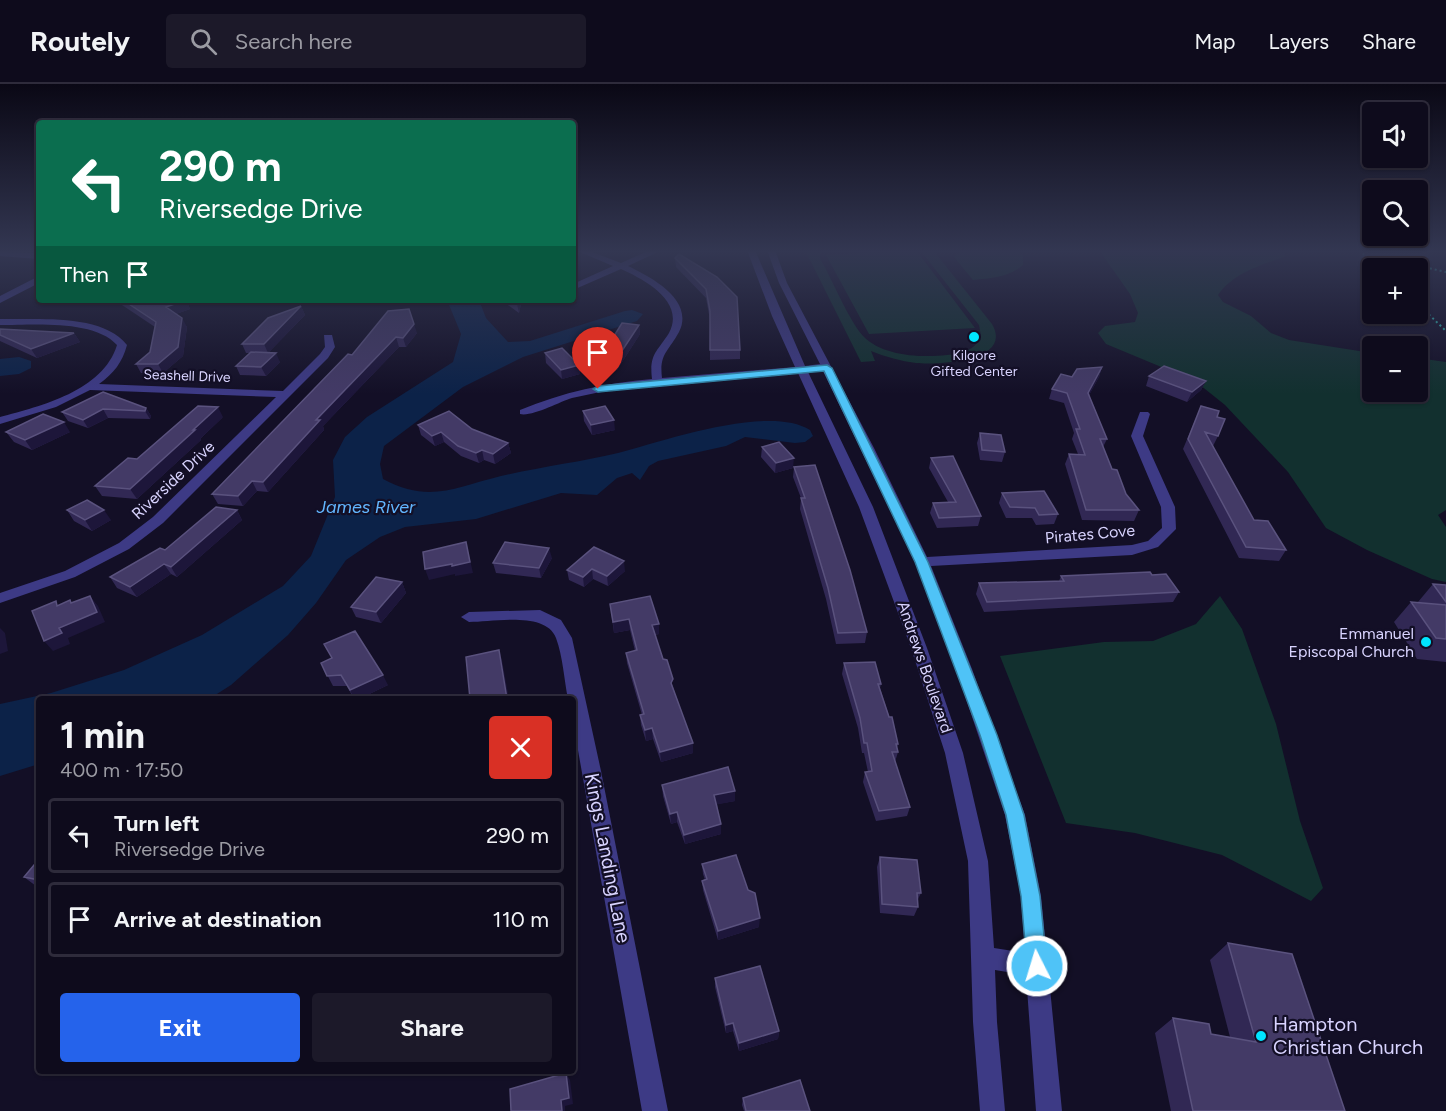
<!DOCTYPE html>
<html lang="en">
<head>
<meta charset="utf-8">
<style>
	:root { --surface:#0e0b1c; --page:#1c1929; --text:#f1f3f6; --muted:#9b9ba3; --line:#2e2b3b; --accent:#2563eb }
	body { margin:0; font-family:Figtree,sans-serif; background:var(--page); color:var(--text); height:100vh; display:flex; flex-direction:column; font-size:22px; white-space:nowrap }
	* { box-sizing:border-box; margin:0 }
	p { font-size:20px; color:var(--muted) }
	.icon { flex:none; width:33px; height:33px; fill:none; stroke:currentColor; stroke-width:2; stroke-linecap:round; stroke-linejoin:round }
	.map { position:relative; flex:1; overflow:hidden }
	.details { position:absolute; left:36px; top:612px; width:540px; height:378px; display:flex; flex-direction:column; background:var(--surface); border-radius:6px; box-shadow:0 2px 4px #0004,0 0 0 2px var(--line) }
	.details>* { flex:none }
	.hud { position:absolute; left:36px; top:36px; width:540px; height:183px; border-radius:6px; box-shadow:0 2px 4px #0004,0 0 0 2px var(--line); background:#0b6e4f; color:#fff; overflow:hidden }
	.tools { position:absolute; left:1362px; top:18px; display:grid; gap:12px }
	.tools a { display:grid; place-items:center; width:66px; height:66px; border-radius:6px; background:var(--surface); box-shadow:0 2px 4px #0004,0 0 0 2px var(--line); font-size:30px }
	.pin { position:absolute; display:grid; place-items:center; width:51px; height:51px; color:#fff; margin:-62px -26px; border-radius:50% 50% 50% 0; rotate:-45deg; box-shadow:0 0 6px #0007 }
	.pin .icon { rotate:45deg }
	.me { position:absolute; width:66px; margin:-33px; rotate:355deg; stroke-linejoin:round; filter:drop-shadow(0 0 4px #0008) }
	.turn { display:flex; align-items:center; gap:21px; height:126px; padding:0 24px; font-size:27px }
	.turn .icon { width:78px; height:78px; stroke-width:2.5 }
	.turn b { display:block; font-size:42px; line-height:51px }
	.then { display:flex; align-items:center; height:57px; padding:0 24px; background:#0003; gap:12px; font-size:22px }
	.round { display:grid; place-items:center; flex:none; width:63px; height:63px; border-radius:6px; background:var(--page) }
	.headline { display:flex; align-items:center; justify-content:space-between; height:102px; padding:0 24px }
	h1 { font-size:36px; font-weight:700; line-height:45px }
	.primary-button { display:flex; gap:12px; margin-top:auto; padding:12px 24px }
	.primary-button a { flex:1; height:69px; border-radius:6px; background:var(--accent); color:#fff; font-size:24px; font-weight:700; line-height:69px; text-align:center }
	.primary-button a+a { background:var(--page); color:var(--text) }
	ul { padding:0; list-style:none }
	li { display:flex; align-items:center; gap:18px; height:75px; margin:0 12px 9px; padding:0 12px; border:3px solid var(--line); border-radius:6px }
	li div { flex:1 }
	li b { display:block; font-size:22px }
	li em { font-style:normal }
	header { display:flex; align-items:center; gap:36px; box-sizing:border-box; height:84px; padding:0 30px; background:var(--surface); border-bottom:2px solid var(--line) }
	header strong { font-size:28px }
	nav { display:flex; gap:33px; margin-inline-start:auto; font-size:21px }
	.search { width:420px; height:54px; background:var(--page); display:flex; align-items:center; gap:15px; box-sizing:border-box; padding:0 21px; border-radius:6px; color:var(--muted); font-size:22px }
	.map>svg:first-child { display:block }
	.green { fill:#12302f }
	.water { fill:#0c2248 }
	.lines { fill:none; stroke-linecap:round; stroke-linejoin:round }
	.path { stroke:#2fb8b0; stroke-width:2; stroke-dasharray:2 3; stroke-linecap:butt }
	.minor { fill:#3d3a85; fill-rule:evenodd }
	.wall { fill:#312854 }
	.shaded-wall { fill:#1d163a }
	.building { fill:#433a66; stroke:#5a527e; stroke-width:1.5 }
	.route { fill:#4fc3f7; stroke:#337fa1; stroke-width:1.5 }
	.poi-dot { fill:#00e5ff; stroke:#130f26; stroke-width:2 }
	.labels { text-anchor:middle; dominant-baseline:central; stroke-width:4.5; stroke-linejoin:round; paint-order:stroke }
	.far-poi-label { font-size:14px; fill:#d9d4ff; stroke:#130f26 }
	.far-street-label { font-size:14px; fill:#d9d4ff; stroke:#130f26 }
	.street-label { font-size:16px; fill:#d9d4ff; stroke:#130f26 }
	.poi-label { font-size:16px; fill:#d9d4ff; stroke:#130f26; text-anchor:end }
	.water-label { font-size:18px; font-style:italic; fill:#62b6ff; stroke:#130f26 }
	.near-street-label { font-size:20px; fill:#d9d4ff; stroke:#130f26 }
	.near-poi-label { font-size:20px; fill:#d9d4ff; stroke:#130f26; text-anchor:start }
</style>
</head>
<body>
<header>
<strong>Routely</strong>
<div class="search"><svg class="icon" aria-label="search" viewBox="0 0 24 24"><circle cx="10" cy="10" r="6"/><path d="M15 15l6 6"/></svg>Search here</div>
<nav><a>Map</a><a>Layers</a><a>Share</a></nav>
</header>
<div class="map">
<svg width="1446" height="1027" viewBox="0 0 1446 1027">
	<rect width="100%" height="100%" fill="#130f26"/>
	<path class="green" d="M805,166H821L820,174C832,195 848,235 863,252C882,272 921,274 947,271C961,270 976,266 981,252L979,241L920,166H933L992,240C1014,278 937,281 916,279C901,277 886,273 871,267L875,277L861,278Z
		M916,166L975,244L869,250L826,171Z
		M1018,166L1023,172V181C1008,194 992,194 973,196L954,173L960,168Z
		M1099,166H1282L1286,172C1262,181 1233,189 1218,211L1223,218L1251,232L1271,249L1289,256L1372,269V308H1418V274L1446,278V426L1438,431L1446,443V498L1432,495L1367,466L1326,444L1288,388L1225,321L1195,297L1106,260L1098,249L1105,242L1135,238L1138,229L1130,210Z
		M1220,512L1242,545L1276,640L1300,737L1323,804L1311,817L1222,771L1135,749L1066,739L1000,572L1104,558L1153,557L1196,540Z"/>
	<path class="water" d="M447,216H479L486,234L508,258L530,257L625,227L632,226L643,230L637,237L523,273L463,303L384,362L380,380L383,395C429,420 456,403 501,392C540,383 580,378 618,369C664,357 769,320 810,346L813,352L805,358L795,359L745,353L726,362L658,377L649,382L640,396L632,389L617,394L597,411L561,409L476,435L405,443L380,453L346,476L316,519L288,551L231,601L209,615H39V680L0,692V620L51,609L124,586L202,551L283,502L311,472L335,413L333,376L345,353L367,333L453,278L461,250Z
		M19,273L31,277V284L19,290L0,292V275Z"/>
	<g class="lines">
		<path class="path" d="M1359,166L1378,184
			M1366,174H1384L1446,188
			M1418,220L1446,247"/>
		<path class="minor" d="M575,166H587L621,179L650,166H662L628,182C651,193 695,216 679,248C668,268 659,270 662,294L795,283L772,232L747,166H755L805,282L820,280L779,199L767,166H775L787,199L874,364L927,473L1132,461L1148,457L1162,444L1161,423L1131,352L1140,328H1148L1150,330L1143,352L1175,423L1176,445L1158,463L1132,471L931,482L972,585L1025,731L1041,812L1062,1027H1036L1026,891L995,886L997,938L1005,1027H980L973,938L968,777L945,669L911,564L859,423L798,289C723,295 646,297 572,314C559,318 532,333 520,330V326C563,308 606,299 652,295C649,270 657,268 669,249C686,217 643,195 621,185L573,206V200L613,182ZM823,287L915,478L956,585L1005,731L1021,812L1025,869L994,864L988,777L963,669L927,564L873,423L808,288Z
			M0,168L39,169V175L0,172Z
			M39,192V199L0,219V212Z
			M0,235C37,236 102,229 127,261C122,279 114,289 99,300L283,307L320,270L325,263L324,251H332L335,263L328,274L163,439L129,465L75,493L0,519V509L65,487L119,459L153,433L276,313L90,306L56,323L0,340V333C41,322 103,307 117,261C94,235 32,241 0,241Z
			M540,526L561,536L572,554L601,687L668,1027H642L573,638V615H568C564,595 563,573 556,554C546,527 493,538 469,538L461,533L469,528Z"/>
	</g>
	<path class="wall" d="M703,166H724L723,168Z
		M675,174L717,193L740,266V275L710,276V236L706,214L676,183Z
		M119,216H186L190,225L176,230L187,243L183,272L163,289H141L136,280L150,268L155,243L122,221Z
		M501,216H522L519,229Z
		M301,222L305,231L269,268L280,278L266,292L240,291L236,282L250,269H246L242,260Z
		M388,227L417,249L406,263H399L323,342L324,346L268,408L257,407L243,422L218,420L212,410L352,271Z
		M639,241L640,250L617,286L593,268L592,258L614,252Z
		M0,245L74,249L80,258L37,274L0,257Z
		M545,269L579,281L580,290L562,295L546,279Z
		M1102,283L1099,293L1089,311L1107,355L1103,363L1112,385L1126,410L1139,426L1134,437L1082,436L1065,380L1069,370H1078L1072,355L1074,349L1064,319L1049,315L1052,305L1072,293Z
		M1149,292L1206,297L1201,306L1187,318L1146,302Z
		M1201,322L1217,333L1218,352L1213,362H1212L1254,436L1286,466L1279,477L1239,474L1183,365Z
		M146,324L151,332L150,335L108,334L88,344L68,337L62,328Z
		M583,327L615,346L592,351L584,337Z
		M223,333L200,355L201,356L137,415L102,412L95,402L137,375Z
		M418,341L472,345L508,359L511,369L495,380L484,376L479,379L461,372L444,358L435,362L421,351Z
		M6,348H70L32,366L14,358Z
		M980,349L1005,368L1002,378L980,376L977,359Z
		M762,363L793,384L775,389L761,373Z
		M931,374L981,432L978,442L937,444L930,429L933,419L948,418L929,384Z
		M794,383L867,548L865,559L836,560L826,515L800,425L801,414L793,393Z
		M1002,409L1058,430L1054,440L1036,441L1032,434H1006L999,419Z
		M67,426L111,436L92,447L74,437Z
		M237,426L242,436L177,493L171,490L137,513L117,504L110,493L165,466Z
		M594,463L625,487L608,502L593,495L584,503L569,496L567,486Z
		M552,474L541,494L496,489L493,479Z
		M1152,491L1179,508L1173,518L984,528L976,510L979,499L1059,497L1061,492Z
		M402,498L406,509L381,539L356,533L351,523Z
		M1433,500L1446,501V578L1417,575L1394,538L1411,518H1418Z
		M610,520L659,550L655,551L674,606L693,669L661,678L653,655L646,657L641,641L640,631H642L627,579L626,569L635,567L630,546L614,549Z
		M321,579L388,601L359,615H354L347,602H333Z
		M844,579L881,600L880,604L898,660L897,664L898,668L895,678L910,723L907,732L876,737L863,698L865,688H868L864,669H862L858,644L842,590Z
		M662,701L735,707V717L717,720L721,750L685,760L677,738L671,740L663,712Z
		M880,773L921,809L917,817L918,823L914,832L880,829L877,783Z
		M39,775V803L36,802L24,793Z
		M702,780L759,843L718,856L703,806L702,797L705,796L703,790Z
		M1228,859L1345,1027H1171L1155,949L1173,934L1211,950L1230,953L1210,876Z
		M715,894L779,947L778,955L739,967L733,947L726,949L715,903Z
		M743,1014L810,1027H744L742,1021Z"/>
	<path class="shaded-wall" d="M186,216L190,225L170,232L166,223Z
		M518,216H522L519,229L517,220Z
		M301,222L305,231L268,269L264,260Z
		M182,234L187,243L183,272L163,289L158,280Z
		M414,240L417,249L406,263L403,254Z
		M639,241L640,250L617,286L616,276Z
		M74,249L80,258L37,274L31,265Z
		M396,253L399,263L323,342L324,346L268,408L263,398L316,336Z
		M276,269L280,278L266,292L261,283Z
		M579,281L580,290L562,295L561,286Z
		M1102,283L1099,293L1085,319L1088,309Z
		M1206,297L1201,306L1187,318L1192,308Z
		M218,323L223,333L200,355L201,356L137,415L130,405Z
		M146,324L151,332L150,335L145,327Z
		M103,325L108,334L88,344L83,336Z
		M614,336L615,346L592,351L591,341Z
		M64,338L70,348L32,366L25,356Z
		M441,348L444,358L435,362L432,352Z
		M508,359L511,369L495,380L493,370Z
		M482,366L484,376L479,379L476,369Z
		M794,374L793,384L775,389L776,379Z
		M252,397L257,407L243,422L238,412Z
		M104,426L111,436L92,447L85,436Z
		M237,426L242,436L177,493L171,483Z
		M466,458L473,489L455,492V490L429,496L425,485Z
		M549,464L552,474L541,494L539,484Z
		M624,477L625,487L608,502L607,492Z
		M164,480L171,490L137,513L130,503Z
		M592,485L593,495L584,503L583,493Z
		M402,498L406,509L381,539L376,528Z
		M90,512L98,522L105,538L68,554L70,560L53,567L44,557Z
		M629,535L630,546L614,549L613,538Z
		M659,540V550L653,551L652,541Z
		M0,544L5,549L8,567L0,570Z
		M499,566L502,576L509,615H507Z
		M383,591L388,601L359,615H354L350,606Z
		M652,644L653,655L646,657L645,646Z
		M693,659V669L661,678L660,668Z
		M735,707V717L715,721L714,711Z
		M677,728V738L671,740L670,730Z
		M721,740V750L685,760L684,751Z
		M760,834L759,843L718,856V847Z
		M733,939V947L726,949V941Z
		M779,947L778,955L739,967V959Z
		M566,989L570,996L573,1020L565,1022V1027H562L561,1016Z"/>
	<path class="building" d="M679,170L717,193L737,213L740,266H710V227L706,205L675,174Z
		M123,216H186L166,223L182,234L178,263L158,280H136L150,268L156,238Z
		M512,216H518L517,220Z
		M301,222L264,260H242L268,234Z
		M409,225L414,240L403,254L396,253L316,336H320L263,398L252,397L238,412L212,410L348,270L352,271L388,227Z
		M622,239L639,241L616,276L592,258L614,252Z
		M0,245L74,249L31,265L0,251Z
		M562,264L579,281L561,286L545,269Z
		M251,268L276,269L261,283L236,282Z
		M1164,282L1206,297L1192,308L1149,292Z
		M1102,283L1088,309L1107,355H1100L1112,385L1117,386L1126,410L1139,426H1086L1069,370L1085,371L1076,345H1080L1067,309L1052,305L1061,290L1072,293L1077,285Z
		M103,308L146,324L145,327L103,325L83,336L62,328Z
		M198,322L218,323L193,346H195L130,405L95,402L128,374L137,375Z
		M605,322L614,336L591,341L583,327Z
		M1201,322L1219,327L1217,333L1225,335L1218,352L1205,348L1254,436L1268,437L1286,466L1246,463L1188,355Z
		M449,327L472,345L508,359L493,370L482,366L476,369L458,362L441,348L432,352L418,341Z
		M43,330L64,338L25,356L6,348Z
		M980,349L1001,351L1005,368L982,366Z
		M779,358L794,374L776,379L762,363Z
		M953,372L981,432L939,434L933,419L956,418L931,374Z
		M815,381L850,486L867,548L838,549L828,504L801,414H805L794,383Z
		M1044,407L1058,430L1039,431L1035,424L1010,423L1002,409Z
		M87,416L104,426L85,436L67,426Z
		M216,423L237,426L171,483L164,480L130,503L110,493L160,464L165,466Z
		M466,458L470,478L452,482V480L425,485L423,468Z
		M505,458L549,464L539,484L493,479Z
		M594,463L624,477L607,492L592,485L583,493L567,486Z
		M1150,488L1152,491L1166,490L1179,508L987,518L979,499L1064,497L1061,492Z
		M376,493L402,498L376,528L351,523Z
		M1433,500L1446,501V518Z
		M90,512L97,528L59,544L62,549L44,557L32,527L56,517L57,522L70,516L71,519Z
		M650,512L659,540L652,541L663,575L667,576L673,595L671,599L693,659L660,668L652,644L645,646L640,631L644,630L626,569L637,566L629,535L613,538L610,520Z
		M1411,518L1446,521V555L1436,554Z
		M355,547L383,591L350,606L341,591L327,592L321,579L332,574L324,560Z
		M499,566L507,615H470L466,573Z
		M875,578L881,600H878L889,633H892L898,660H896L898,668H892L910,723L879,727L865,688L872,687L867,659H864L860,634L844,579Z
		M728,683L735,707L714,711L721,740L684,751L677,728L670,730L662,701Z
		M736,771L748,806L755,809L760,834L718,847L702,797L707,795L702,780Z
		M880,773L917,776L921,809H917L918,823L882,820Z
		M39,775V796L24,793Z
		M1228,859L1292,870L1345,1027H1193L1173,934L1209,940L1211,950L1256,958Z
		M760,882L779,947L739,959L733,939L726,941L715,894Z
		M566,989L569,1014L561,1016L562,1027H511L510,1005Z
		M800,996L810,1027H746L743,1014Z"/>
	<linearGradient id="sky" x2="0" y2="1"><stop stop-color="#0a0815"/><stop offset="0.54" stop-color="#333752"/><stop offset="1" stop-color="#333752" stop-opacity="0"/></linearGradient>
	<rect width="1446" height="310" fill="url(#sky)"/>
	<path class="route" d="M827,281L832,284L928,478L997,651L1024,731L1040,812L1047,882L1044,889L1037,892L1030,889L1027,882L1021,812L1006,731L980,651L915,478L824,287L598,308L593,305L598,302Z"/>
	<g class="poi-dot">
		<circle cx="974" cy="253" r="6"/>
		<circle cx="1426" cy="558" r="6"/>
		<circle cx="1261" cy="952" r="6"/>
	</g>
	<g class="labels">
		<g class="far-poi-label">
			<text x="974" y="271">Kilgore<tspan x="974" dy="16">Gifted Center</tspan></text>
		</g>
		<g class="far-street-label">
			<text transform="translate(187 292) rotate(2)">Seashell Drive</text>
		</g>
		<g class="street-label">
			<text transform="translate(173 396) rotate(-43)">Riverside Drive</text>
			<text transform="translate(1090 450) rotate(-5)">Pirates Cove</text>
			<text transform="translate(925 583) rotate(71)">Andrews Boulevard</text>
		</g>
		<g class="poi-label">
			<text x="1414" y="549">Emmanuel<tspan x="1414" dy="18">Episcopal Church</tspan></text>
		</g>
		<g class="water-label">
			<text x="366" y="423">James River</text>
		</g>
		<g class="near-street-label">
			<text transform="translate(608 774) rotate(79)">Kings Landing Lane</text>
		</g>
		<g class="near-poi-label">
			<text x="1273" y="940">Hampton<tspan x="1273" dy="23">Christian Church</tspan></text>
		</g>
	</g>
</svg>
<div class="tools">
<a><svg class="icon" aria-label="sound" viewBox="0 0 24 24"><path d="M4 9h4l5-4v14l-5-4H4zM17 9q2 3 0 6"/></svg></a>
<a><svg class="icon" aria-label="search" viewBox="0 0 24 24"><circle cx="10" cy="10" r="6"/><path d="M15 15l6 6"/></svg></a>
<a>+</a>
<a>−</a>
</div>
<div class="pin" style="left:598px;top:305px;background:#d93025"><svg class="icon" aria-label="arrive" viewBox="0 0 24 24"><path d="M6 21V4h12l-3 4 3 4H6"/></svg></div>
<svg class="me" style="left:1037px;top:882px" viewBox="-20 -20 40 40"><circle r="17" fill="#4fc3f7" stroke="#fff" stroke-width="3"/><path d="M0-11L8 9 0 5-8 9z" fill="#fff"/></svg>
<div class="hud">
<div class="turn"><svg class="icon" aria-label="left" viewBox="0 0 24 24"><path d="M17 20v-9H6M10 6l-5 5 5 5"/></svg><div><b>290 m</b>Riversedge Drive</div></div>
<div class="then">Then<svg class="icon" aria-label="arrive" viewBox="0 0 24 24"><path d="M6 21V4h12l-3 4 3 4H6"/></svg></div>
</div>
<section class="details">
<div class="headline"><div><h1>1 min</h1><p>400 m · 17:50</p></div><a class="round" style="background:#d93025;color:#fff"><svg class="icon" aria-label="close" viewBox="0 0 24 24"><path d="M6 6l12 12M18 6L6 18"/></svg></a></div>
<ul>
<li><svg class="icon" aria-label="left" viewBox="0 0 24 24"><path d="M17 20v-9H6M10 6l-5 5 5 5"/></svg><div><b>Turn left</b><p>Riversedge Drive</p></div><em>290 m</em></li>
<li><svg class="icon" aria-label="arrive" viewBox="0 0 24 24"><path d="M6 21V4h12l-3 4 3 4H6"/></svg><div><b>Arrive at destination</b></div><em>110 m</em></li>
</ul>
<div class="primary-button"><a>Exit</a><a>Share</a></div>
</section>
</div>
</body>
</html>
